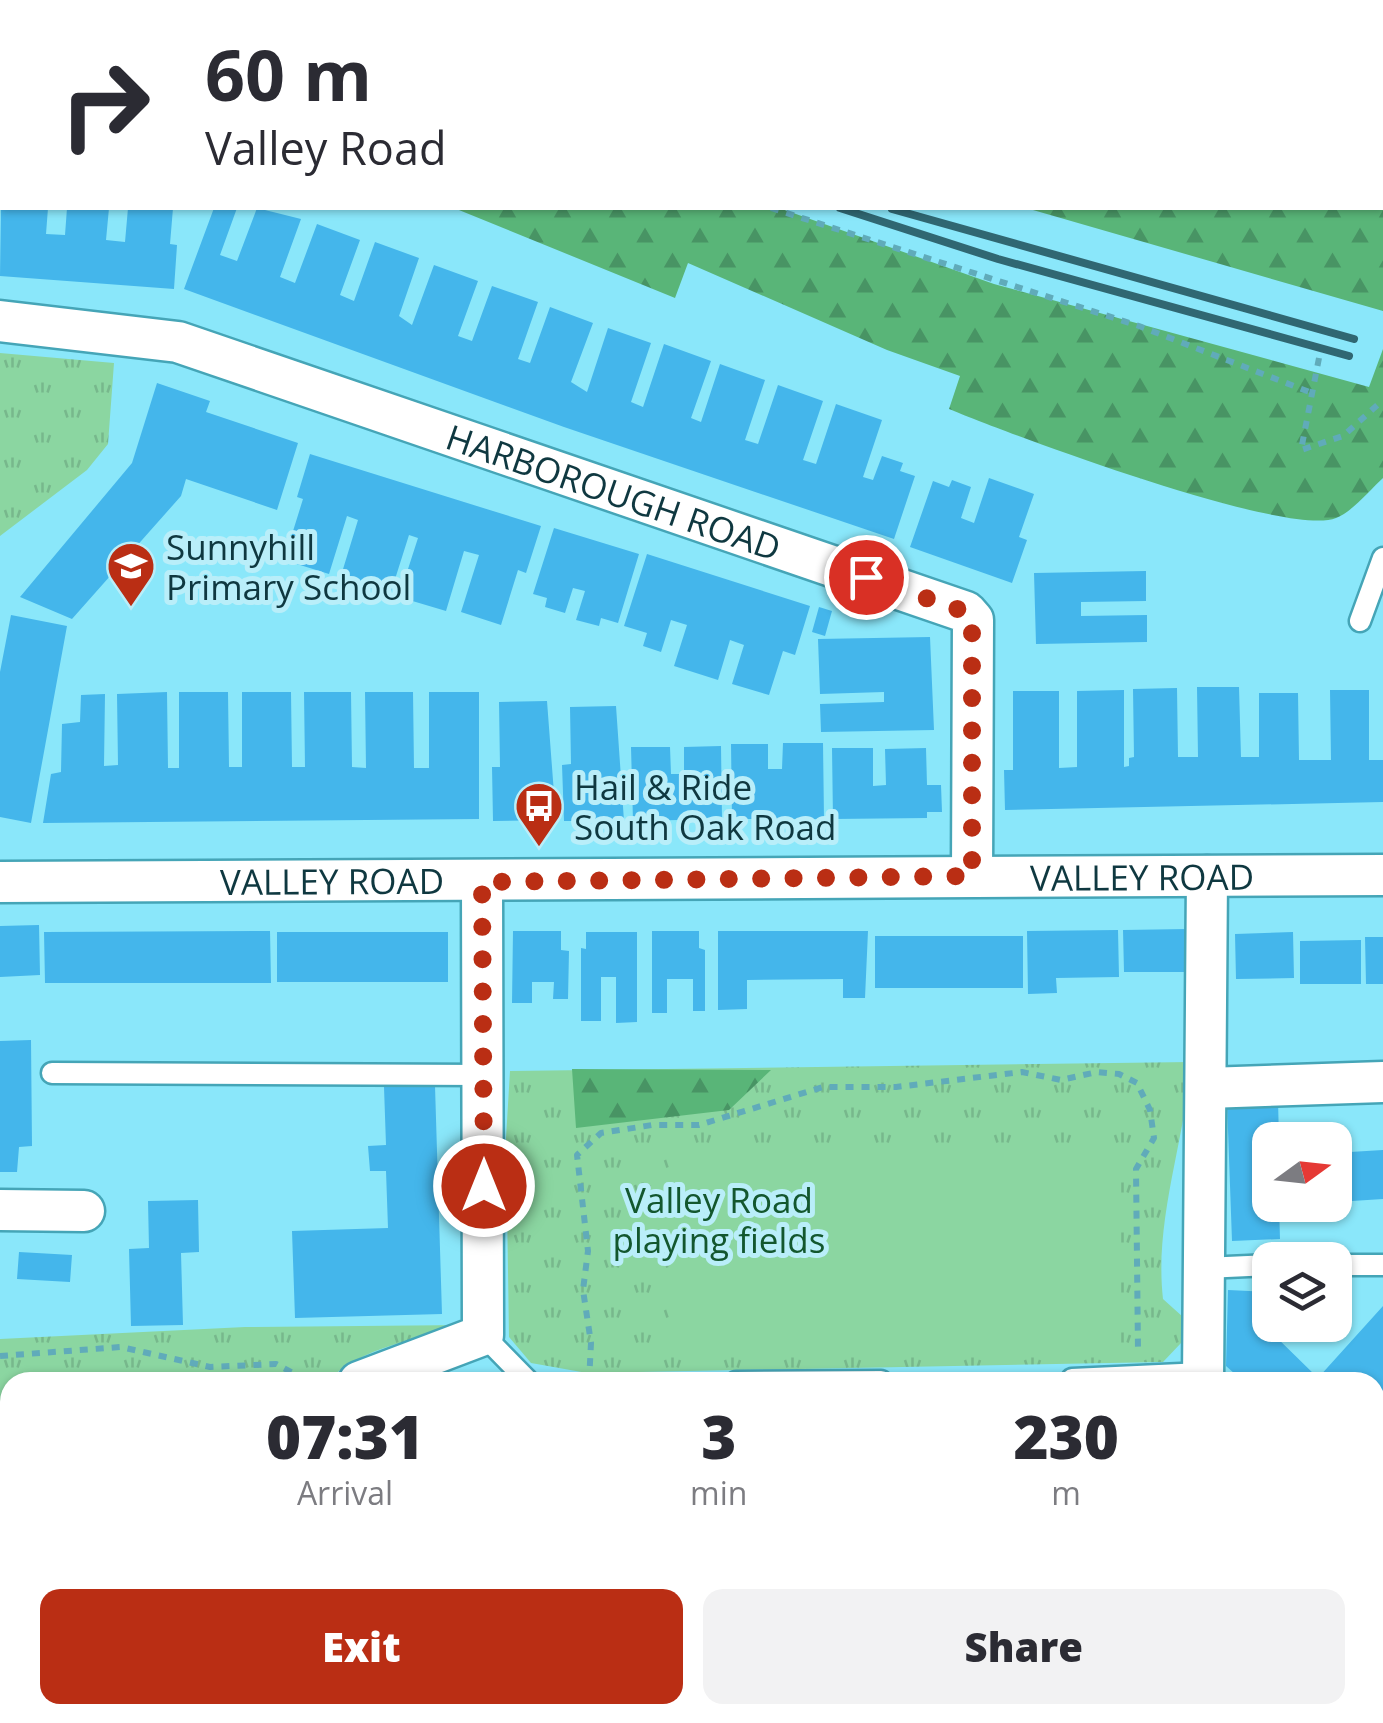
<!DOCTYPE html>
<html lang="en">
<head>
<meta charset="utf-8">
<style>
	:root { --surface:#fff; --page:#f2f2f3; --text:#2b2b33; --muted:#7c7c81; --accent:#ba2e14 }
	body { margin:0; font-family:"Open Sans",sans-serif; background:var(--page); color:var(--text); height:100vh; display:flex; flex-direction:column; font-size:38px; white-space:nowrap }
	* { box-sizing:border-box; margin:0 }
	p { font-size:32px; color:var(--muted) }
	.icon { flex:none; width:55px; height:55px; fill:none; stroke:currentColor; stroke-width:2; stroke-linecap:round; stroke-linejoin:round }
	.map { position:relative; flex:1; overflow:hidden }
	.panel { position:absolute; left:0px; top:1372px; width:1385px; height:352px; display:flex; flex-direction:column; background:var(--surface); border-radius:30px 30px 0 0; box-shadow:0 2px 8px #0004 }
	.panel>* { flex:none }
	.top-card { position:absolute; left:0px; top:0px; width:1385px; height:210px; box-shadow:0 2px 8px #0004; background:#fff; color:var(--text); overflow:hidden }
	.needle { width:65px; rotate:75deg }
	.controls { position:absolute; left:1252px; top:1122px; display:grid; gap:20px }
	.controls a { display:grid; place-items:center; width:100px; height:100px; border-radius:20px; background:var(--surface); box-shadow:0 2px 8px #0004; font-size:50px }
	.pin { position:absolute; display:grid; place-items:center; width:85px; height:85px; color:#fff; margin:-42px; border:5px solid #fff; border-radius:50%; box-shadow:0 2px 10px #0007 }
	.me { position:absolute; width:110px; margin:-55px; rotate:0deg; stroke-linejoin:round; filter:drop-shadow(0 0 8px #0008) }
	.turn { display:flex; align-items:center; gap:35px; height:210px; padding:0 40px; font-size:45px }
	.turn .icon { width:130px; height:130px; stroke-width:2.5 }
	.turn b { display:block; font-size:70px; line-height:85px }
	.eta { display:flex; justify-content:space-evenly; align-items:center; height:170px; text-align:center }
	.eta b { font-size:60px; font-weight:800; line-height:70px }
	.primary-button { display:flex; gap:20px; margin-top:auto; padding:20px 40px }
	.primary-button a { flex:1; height:115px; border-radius:20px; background:var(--accent); color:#fff; font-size:40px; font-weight:800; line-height:115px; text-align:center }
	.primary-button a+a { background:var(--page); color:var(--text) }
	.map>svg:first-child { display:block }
	.grass { fill:url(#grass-tufts) }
	.forest { fill:url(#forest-firs) }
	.garden { fill:#8bd6a1 }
	.building { fill:#44b6eb }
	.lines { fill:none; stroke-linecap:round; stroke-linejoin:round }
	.service-casing { stroke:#45a5b7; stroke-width:25 }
	.minor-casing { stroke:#45a5b7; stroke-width:45 }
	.path { stroke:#60abba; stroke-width:6; stroke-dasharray:8 8; stroke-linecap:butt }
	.service { stroke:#fff; stroke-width:20 }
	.minor { stroke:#fff; stroke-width:40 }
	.rail { stroke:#306772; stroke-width:8 }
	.route { stroke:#ba2e14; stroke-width:18; stroke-dasharray:0 32.4 }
	.labels { text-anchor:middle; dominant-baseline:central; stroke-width:10; stroke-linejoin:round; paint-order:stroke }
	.street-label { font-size:35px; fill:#0f3840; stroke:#b9eef9 }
	.poi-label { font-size:35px; fill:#0f3840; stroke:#b9eef9; text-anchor:start }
	.park-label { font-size:35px; fill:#13572e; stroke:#b9eef9 }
</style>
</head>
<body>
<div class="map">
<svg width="1383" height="1723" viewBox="0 0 1383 1723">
	<defs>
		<pattern id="grass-tufts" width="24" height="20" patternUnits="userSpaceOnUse" patternTransform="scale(2.5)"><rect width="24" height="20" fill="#8bd6a1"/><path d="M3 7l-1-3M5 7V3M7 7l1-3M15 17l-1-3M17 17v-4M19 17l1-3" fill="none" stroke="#77b88c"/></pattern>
		<pattern id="forest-firs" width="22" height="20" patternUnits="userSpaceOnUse" patternTransform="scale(2.5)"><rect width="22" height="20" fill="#59b578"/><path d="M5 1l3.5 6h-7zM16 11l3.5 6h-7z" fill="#489464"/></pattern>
	</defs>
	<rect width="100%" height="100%" fill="#8ae7fa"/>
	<path class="grass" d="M0,353L114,363L108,444L87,470L0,536Z
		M1191,1062C1185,1141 1154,1220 1163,1299L1183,1317L1182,1342L1163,1362L587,1373L531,1363L509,1337L506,1138L510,1071Z
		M466,1325C425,1338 356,1347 328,1382H265L256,1376L233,1382H10V1477L0,1479V1339L245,1327Z"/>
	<path class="forest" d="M48,0H264L270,2H48Z
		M463,0H946L955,2H469Z
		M1383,99V311L1026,208H1382Z
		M454,208H779L994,284L1369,387L1383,349V478C1370,490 1352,512 1336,518C1286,538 1009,434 949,409L960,376L887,350L688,263L675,298Z
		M572,1069L771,1070L729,1110L576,1128Z"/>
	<path class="garden" d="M669,1145H1119V1349H669Z"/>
	<path class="building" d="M1,208H48L46,234L65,235L67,208H109L106,240L125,242L128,208H173L170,244L177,245L174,289L0,276Z
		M214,208H237L220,255L237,261L257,208L301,219L280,277L295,283L317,224L360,240L340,295L354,301L375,242L419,258L399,316L412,325L434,265L478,281L458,336L472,341L492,286L538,302L518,359L530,363L550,307L593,323L571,382L587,392L608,328L651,343L631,402L643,407L664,344L711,361L691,418L701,422L720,364L765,380L745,440L758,444L778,385L823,401L803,460L816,464L836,404L882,420L863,477L873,480L882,456L903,463L900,471L915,476L894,539L564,427L184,289Z
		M157,383L210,401L206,412L298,443L277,510L186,479L181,496L72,619L20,597L132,463Z
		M310,454L541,526L526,573L518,570L501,625L461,612L479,555L464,551L446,611L399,597L418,538L409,535L390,595L340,579L358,520L347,516L329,574L284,560L303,499L297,497Z
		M989,478L1034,494L1019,537L1027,540L1012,583L910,547L933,481L949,487L952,480L971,487L961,518L974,523Z
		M554,528L639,554L618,623L601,618L599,626L576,620L585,591L573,588L565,613L545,607L547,598L533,594Z
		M647,554L810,606L795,655L783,651L769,695L732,684L744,645L730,640L718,680L674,666L687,625L671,620L661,652L643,646L647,633L624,626Z
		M1146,571V601L1081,602V616L1147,615V642L1036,644L1034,573Z
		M819,607L832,611L825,636L812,632Z
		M11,615L67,626L31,823L0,817V672Z
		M930,637L934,730L821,732L820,704L884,702V692L820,694L818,639Z
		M1197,687H1239L1241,757H1259V693H1298L1299,760H1331L1330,690H1369V760H1383V802L1005,810L1004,770H1013V691H1059V768L1077,767V691L1124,690V767L1129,766V758L1134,757L1133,689L1177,688L1178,757H1198Z
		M167,692L168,768H179V692H228L229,767H242V692H291L292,767H305L304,692H351L352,767L366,768L365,692H413L414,768H429V692H479V819L43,823L51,774L61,772L62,724L80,722L81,695L105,694L104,766L118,765L117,694Z
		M547,701L556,820L493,821L492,767H500L499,702Z
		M616,706L624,821H564L562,765L571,764L570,707Z
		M783,743H823L824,819H732L731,744H768V769H782Z
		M721,746L722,819L633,821L631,747H670L671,774H684V747Z
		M832,748H873V786L886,785L885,749L926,748L927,785H941L942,812H927V818L833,819Z
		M39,925L40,975L0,977V926Z
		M1188,929L1189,972H1124L1123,930Z
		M1118,930L1119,977L1056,978L1057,993L1028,994L1027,931Z
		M270,931L271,983H45L44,932Z
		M513,931H561V950L569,951L568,999H553L554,982H532V1003H512Z
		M652,931H699V948L705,950V1011H693V979H667V1013H652Z
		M718,931H868L865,998H843V979L747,980V1009L718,1010Z
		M277,932H448V982H277Z
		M586,932H637V1022L616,1023V977H601V1021H581V948L586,949Z
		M1293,932L1294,978L1236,979L1235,934Z
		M875,936H1023V988H875Z
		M1365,937H1383V984H1366Z
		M1361,940V984H1300V941Z
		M31,1040L32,1146L19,1147L17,1172H0V1041Z
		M435,1086L442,1314L295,1318L292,1231L388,1228L386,1171H370L368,1146L386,1145L384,1087Z
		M1278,1100L1279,1140H1270V1205H1279L1280,1239L1232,1241L1227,1102Z
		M1347,1149L1349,1203H1335V1150Z
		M1383,1150V1199L1352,1201L1350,1152Z
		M198,1200L199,1252L181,1253L183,1325L131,1326L129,1249L149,1248L148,1201Z
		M19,1252L72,1255L70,1282L17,1279Z
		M1228,1290L1270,1292V1331L1318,1378L1383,1306V1391L1375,1401V1382H1244L1226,1366Z
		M1383,1477V1511L1376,1512L1375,1478Z
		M0,1537L10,1541V1574L0,1587Z
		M0,1671L10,1676V1715L32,1723H0Z
		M74,1715H103L98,1723H69Z
		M302,1715H365L360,1723H317Z
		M446,1715H474V1723H447Z
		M571,1715H625V1723H557L571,1719Z
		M725,1715H776L777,1723L726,1721Z
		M852,1715H900L901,1723H853Z"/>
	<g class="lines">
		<g class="service-casing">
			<path id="service" d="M1382,91H1383
				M1360,621L1383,558
				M52,1073L484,1075
				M1335,1265H1383
				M1205,1268L1270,1265
				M483,1335L529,1382
				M1072,1379L1203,1373
				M736,1382L881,1381"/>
		</g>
		<g class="minor-casing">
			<g id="minor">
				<path id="s1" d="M0,321L178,342L966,612L973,620L972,876"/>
				<path id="s2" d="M0,882L1383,875"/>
				<path d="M1207,1088L1383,1082"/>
				<path d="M0,1210L84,1211"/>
				<path d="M359,1382L483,1335L482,882"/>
				<path d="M1203,1382L1207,876"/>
				<path d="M192,1715L205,1723"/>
				<path d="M652,1715L653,1723"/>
				<path d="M979,1723L1041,1715"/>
			</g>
		</g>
		<path class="path" d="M263,0L269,2
			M771,208L1139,326L1312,393
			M1319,358L1301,450L1343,436L1383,400
			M0,1356L121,1347L210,1367L276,1364L310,1382
			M904,1380L1051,1379
			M589,1382L591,1343L583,1290L588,1251L577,1155L601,1133L652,1125H699L823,1087H896L1022,1072L1061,1080L1097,1072L1119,1074L1137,1083L1150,1110L1154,1138L1136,1169L1138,1350
			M798,1723V1715"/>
		<use href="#service" class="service"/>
		<use href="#minor" class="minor"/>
		<path class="rail" d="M316,0L321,2
			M351,0L358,2
			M840,208L998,259L1349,356
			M892,209L1354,339"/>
	</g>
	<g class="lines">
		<path class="route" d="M484,1186L482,882L972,876V620L966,612L866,577"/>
	</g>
	<defs>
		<g id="school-pin" transform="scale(2.5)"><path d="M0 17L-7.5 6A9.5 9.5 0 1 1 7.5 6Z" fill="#ba2e14" stroke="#b9eef9"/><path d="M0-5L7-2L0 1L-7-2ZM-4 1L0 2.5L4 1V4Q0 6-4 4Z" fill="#fff"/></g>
		<g id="bus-pin" transform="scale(2.5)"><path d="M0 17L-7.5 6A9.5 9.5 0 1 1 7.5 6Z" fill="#ba2e14" stroke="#b9eef9"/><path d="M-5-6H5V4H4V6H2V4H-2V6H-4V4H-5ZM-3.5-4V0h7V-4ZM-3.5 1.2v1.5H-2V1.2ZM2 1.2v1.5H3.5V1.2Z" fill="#fff"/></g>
	</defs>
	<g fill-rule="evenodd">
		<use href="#school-pin" x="131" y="566"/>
		<use href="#bus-pin" x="539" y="806"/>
	</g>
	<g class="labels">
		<g class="street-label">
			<text stroke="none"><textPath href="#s1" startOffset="640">HARBOROUGH ROAD</textPath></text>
			<text stroke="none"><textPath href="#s2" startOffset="1142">VALLEY ROAD</textPath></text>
			<text stroke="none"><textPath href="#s2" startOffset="332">VALLEY ROAD</textPath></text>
		</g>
		<g class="poi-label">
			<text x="166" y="546">Sunnyhill<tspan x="166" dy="40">Primary School</tspan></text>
			<text x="574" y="786">Hail &amp; Ride<tspan x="574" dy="40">South Oak Road</tspan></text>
		</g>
		<g class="park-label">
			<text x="719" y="1199">Valley Road<tspan x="719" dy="40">playing fields</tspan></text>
		</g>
	</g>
</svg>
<div class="controls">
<a><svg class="needle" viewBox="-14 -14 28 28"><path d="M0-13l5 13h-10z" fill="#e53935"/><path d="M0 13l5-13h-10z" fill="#7c7c81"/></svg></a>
<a><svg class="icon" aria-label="layers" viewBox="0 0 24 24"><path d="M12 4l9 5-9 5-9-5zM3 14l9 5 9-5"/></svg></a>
</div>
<div class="pin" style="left:866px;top:577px;background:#d93025"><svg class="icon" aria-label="arrive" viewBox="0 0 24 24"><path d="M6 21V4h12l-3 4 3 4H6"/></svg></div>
<svg class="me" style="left:484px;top:1186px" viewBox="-20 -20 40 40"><circle r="17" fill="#ba2e14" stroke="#fff" stroke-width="3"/><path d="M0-11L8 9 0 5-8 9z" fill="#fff"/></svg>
<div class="top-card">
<div class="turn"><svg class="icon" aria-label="right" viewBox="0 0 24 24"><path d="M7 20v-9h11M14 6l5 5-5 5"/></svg><div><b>60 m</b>Valley Road</div></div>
</div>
<section class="panel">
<div class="eta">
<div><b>07:31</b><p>Arrival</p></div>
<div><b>3</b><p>min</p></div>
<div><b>230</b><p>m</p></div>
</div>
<div class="primary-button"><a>Exit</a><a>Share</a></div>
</section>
</div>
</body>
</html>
